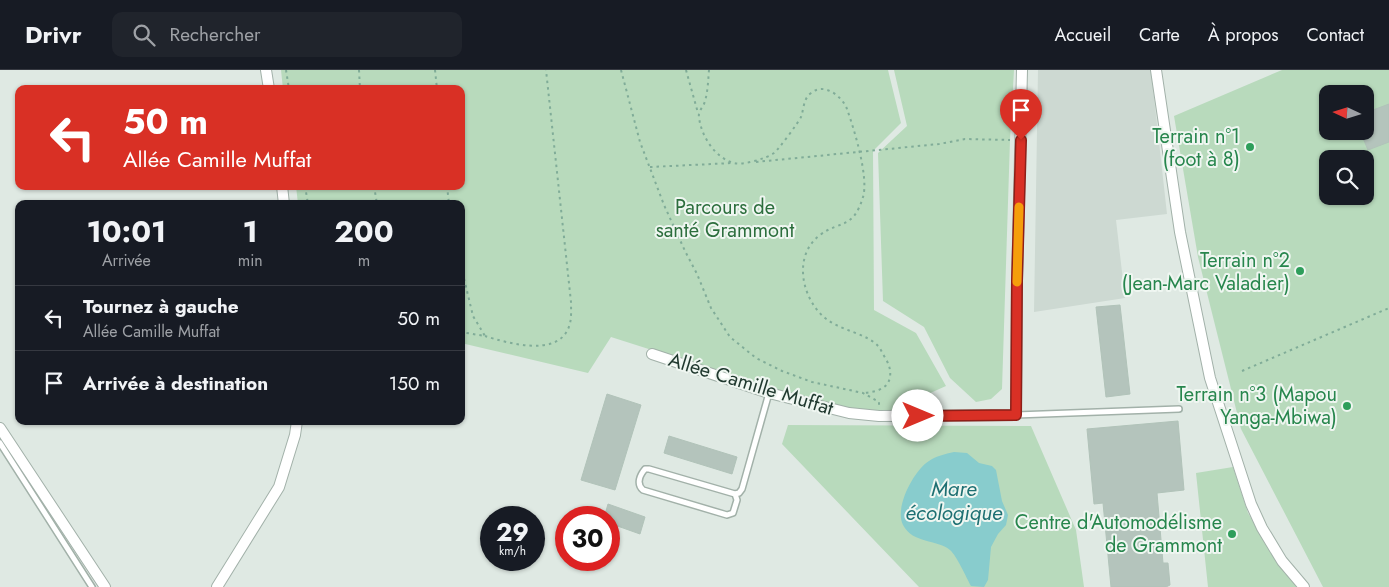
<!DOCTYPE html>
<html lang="fr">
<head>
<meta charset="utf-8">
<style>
	:root { --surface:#171b24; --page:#20242c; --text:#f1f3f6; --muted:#9ea1a6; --line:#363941 }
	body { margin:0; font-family:Jost,sans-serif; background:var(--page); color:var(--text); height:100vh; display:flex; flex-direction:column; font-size:19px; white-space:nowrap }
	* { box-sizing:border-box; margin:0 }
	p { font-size:16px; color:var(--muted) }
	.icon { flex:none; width:28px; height:28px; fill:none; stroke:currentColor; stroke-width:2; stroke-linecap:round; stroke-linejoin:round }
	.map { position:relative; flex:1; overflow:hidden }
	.details { position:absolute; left:15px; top:130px; width:450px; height:225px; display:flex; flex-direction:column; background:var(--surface); border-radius:10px; box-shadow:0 1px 4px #0004 }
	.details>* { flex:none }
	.hud { position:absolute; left:15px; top:15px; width:450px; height:105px; border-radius:10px; box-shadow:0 1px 4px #0004; background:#d93025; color:#fff; overflow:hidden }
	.needle { width:32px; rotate:274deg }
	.tools { position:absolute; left:1319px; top:15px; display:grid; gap:10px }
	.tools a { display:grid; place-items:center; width:55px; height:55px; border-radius:10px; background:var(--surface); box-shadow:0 1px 4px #0004; font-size:25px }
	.speed { position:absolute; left:480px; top:436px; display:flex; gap:10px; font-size:25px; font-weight:700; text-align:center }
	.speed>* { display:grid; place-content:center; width:65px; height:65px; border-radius:50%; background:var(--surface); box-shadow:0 1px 4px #0004; line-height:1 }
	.speed small { font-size:12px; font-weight:400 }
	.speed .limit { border:8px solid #d22; background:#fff; color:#111 }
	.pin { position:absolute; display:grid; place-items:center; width:42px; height:42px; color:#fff; margin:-51px -21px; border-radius:50% 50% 50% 0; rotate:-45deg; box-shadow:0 0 5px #0007 }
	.pin .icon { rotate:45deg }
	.me { position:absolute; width:55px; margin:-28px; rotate:90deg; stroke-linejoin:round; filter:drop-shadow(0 0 4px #0008) }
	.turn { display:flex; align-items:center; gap:18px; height:105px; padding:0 25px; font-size:22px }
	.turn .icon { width:65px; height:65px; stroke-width:2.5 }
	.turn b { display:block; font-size:35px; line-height:42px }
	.eta { display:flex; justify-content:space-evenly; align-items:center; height:85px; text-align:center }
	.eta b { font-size:30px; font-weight:700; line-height:35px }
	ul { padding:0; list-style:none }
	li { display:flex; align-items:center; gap:15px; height:65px; padding:0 25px; border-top:1px solid var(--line) }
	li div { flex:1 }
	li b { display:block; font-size:19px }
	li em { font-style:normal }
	header { display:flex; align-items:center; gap:30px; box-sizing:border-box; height:70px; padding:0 25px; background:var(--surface); border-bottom:1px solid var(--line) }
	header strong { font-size:24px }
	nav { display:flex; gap:28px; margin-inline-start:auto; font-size:18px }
	.search { width:350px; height:45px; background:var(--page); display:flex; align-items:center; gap:12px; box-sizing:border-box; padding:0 18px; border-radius:10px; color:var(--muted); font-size:19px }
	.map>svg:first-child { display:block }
	.built { fill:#cdd9d2 }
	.green { fill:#b8dabc; fill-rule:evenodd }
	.water { fill:#88cccd }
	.building { fill:#b4c4bc; stroke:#b1c3b9 }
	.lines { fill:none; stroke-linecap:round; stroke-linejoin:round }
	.service-casing { stroke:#a2b1a9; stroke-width:8 }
	.minor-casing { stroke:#a2b1a9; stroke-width:12 }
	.path { stroke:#80ac98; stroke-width:2; stroke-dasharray:2.5 4; stroke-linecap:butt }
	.service { stroke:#fff; stroke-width:5 }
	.minor { stroke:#fff; stroke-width:10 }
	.route-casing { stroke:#8d1f18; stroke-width:12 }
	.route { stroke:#d93025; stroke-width:9 }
	.slow { stroke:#f59e0b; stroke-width:9 }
	.leisure-dot { fill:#2e9e5b; stroke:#eff6f1; stroke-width:2 }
	.labels { text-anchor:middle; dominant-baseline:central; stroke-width:4; stroke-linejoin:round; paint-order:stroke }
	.leisure-label { font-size:20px; fill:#27864d; stroke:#eff6f1; text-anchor:end }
	.park-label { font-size:20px; fill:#2c6e3d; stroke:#eff6f1 }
	.street-label { font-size:20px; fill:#20392f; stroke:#eff6f1 }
	.water-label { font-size:21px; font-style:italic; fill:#1d6f72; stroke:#eff6f1 }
</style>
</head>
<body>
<header>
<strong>Drivr</strong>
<div class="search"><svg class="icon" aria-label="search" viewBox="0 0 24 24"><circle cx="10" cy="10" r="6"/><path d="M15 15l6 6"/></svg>Rechercher</div>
<nav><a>Accueil</a><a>Carte</a><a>À propos</a><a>Contact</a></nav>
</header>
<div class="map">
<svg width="1389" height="517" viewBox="0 0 1389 517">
	<rect width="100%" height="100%" fill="#dfe9e3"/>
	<path class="built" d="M1038,0H1151L1167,144L1116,150L1125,228L1034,242Z"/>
	<path class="green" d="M281,0H888L901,53L873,81L874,240L916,263L946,316L879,346L849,343L611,267L588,303L461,273V134H298L296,116H461V19H283Z
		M894,0H1014L1010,70L1002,319L991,329L976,332L950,308L924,257L883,231L878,83L907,56Z
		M1282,0H1389V517H1323L1241,359L1198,187L1174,46ZM1328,24H1365V61H1328ZM1328,89H1365V126H1328Z
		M788,355L1031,356L1076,460L1084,517H919L782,374Z
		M1233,397L1248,443L1273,486L1298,517H1208L1196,403Z"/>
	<path class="water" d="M954,382L967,383L979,393L992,396L996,400L1002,431L1008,445L1006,455L998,464L991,477L988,510L984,517L971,516C966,507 957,486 950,480C937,469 913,474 903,455C894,438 914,400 929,391C936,386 945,384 954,382Z"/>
	<path class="building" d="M1389,34V72L1368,80L1360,61H1365V43Z
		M1120,235L1130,324L1106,327L1096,237Z
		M607,324L641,335L615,420L581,410Z
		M1178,351L1184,420L1157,423L1163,493H1168L1170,515L1166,517H1111L1103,433L1094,434L1087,359Z
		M669,366L737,387L732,404L664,383Z
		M608,434L645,447L640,464L609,453V448H604Z"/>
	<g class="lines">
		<g class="service-casing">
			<path id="service" d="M1016,345L1179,339
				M0,373L92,517
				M735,424L737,430L733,443L727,445L643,420C636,414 640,405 645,399H649L735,424L739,423L742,419L769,323"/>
		</g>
		<g class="minor-casing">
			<path id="minor" d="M266,0L269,19
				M1156,0L1180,162L1210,308L1251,434L1262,458L1282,491L1304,517
				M282,116L284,134
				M652,284L769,323L849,343L879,346L1016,345L1017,211L1022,0
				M0,358L105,517
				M217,517L279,417L295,365L297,351"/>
		</g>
		<path class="path" d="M286,0L289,19
			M359,0L360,19
			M435,0L437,19
			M621,0L640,72L664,135L685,181L697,204L711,238L730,267L756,288L782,301L812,312L863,323L879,332V336
			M686,0L698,43
			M709,0C708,11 708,23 704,34C702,38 698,42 699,47C701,66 715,88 734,93C743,95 755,91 764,88C767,87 771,85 774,83C779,79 798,53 801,47C804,39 803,29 811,23C824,12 842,26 847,39C854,59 869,107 863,127C853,160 840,150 820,165C792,186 802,229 825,248C841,261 866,263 878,276C881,279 883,285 886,289C889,295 891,300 890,307C888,320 874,322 863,323
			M756,92L939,74L965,69L1010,70
			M650,97L733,93
			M305,116L308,134
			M374,116L377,134
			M447,116L449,134
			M461,196L473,246L485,266L461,262
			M485,266C507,273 556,287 568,259C572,251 571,241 571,232L546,0
			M1242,301L1389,238"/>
		<use href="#service" class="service"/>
		<use href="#minor" class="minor"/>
	</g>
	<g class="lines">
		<g class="route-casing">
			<path id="route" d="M918,346L1016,345L1017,211L1021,70"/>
		</g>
		<use href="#route" class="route"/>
		<path class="slow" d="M1017,212L1019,137"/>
	</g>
	<g class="leisure-dot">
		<circle cx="1250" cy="77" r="5"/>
		<circle cx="1300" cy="201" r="5"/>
		<circle cx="1347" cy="336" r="5"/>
		<circle cx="1232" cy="464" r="5"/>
	</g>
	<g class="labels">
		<g class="leisure-label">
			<text x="1240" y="66">Terrain n°1<tspan x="1240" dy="23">(foot à 8)</tspan></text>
			<text x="1290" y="190">Terrain n°2<tspan x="1290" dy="23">(Jean-Marc Valadier)</tspan></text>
			<text x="1337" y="324">Terrain n°3 (Mapou<tspan x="1337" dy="23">Yanga-Mbiwa)</tspan></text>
			<text x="1222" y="452">Centre d'Automodélisme<tspan x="1222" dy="23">de Grammont</tspan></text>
		</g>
		<g class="park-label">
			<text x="725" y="137">Parcours de<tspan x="725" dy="23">santé Grammont</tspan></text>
		</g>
		<g class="street-label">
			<text transform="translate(751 314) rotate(17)">Allée Camille Muffat</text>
		</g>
		<g class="water-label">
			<text x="954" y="419">Mare<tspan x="954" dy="24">écologique</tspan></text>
		</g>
	</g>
</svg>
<div class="tools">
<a><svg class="needle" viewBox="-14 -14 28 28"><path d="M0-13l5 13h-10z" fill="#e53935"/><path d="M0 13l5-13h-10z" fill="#9ea1a6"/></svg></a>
<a><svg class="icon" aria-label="search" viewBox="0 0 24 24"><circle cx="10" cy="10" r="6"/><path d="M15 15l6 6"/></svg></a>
</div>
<div class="speed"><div>29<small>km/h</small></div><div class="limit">30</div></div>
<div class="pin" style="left:1021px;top:70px;background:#d93025"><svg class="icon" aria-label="arrive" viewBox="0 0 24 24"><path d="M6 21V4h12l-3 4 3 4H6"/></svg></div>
<svg class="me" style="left:918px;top:346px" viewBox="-20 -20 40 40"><circle r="19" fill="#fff"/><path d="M0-13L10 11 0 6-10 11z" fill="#d93025"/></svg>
<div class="hud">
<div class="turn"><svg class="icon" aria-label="left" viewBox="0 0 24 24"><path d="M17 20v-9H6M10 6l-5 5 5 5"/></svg><div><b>50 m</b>Allée Camille Muffat</div></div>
</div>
<section class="details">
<div class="eta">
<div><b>10:01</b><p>Arrivée</p></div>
<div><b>1</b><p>min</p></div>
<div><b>200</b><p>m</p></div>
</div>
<ul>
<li><svg class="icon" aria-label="left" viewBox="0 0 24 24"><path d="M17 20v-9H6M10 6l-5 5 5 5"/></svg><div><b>Tournez à gauche</b><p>Allée Camille Muffat</p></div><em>50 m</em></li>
<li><svg class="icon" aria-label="arrive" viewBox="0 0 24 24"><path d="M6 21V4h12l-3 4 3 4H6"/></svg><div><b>Arrivée à destination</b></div><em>150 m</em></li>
</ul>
</section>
</div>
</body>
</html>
